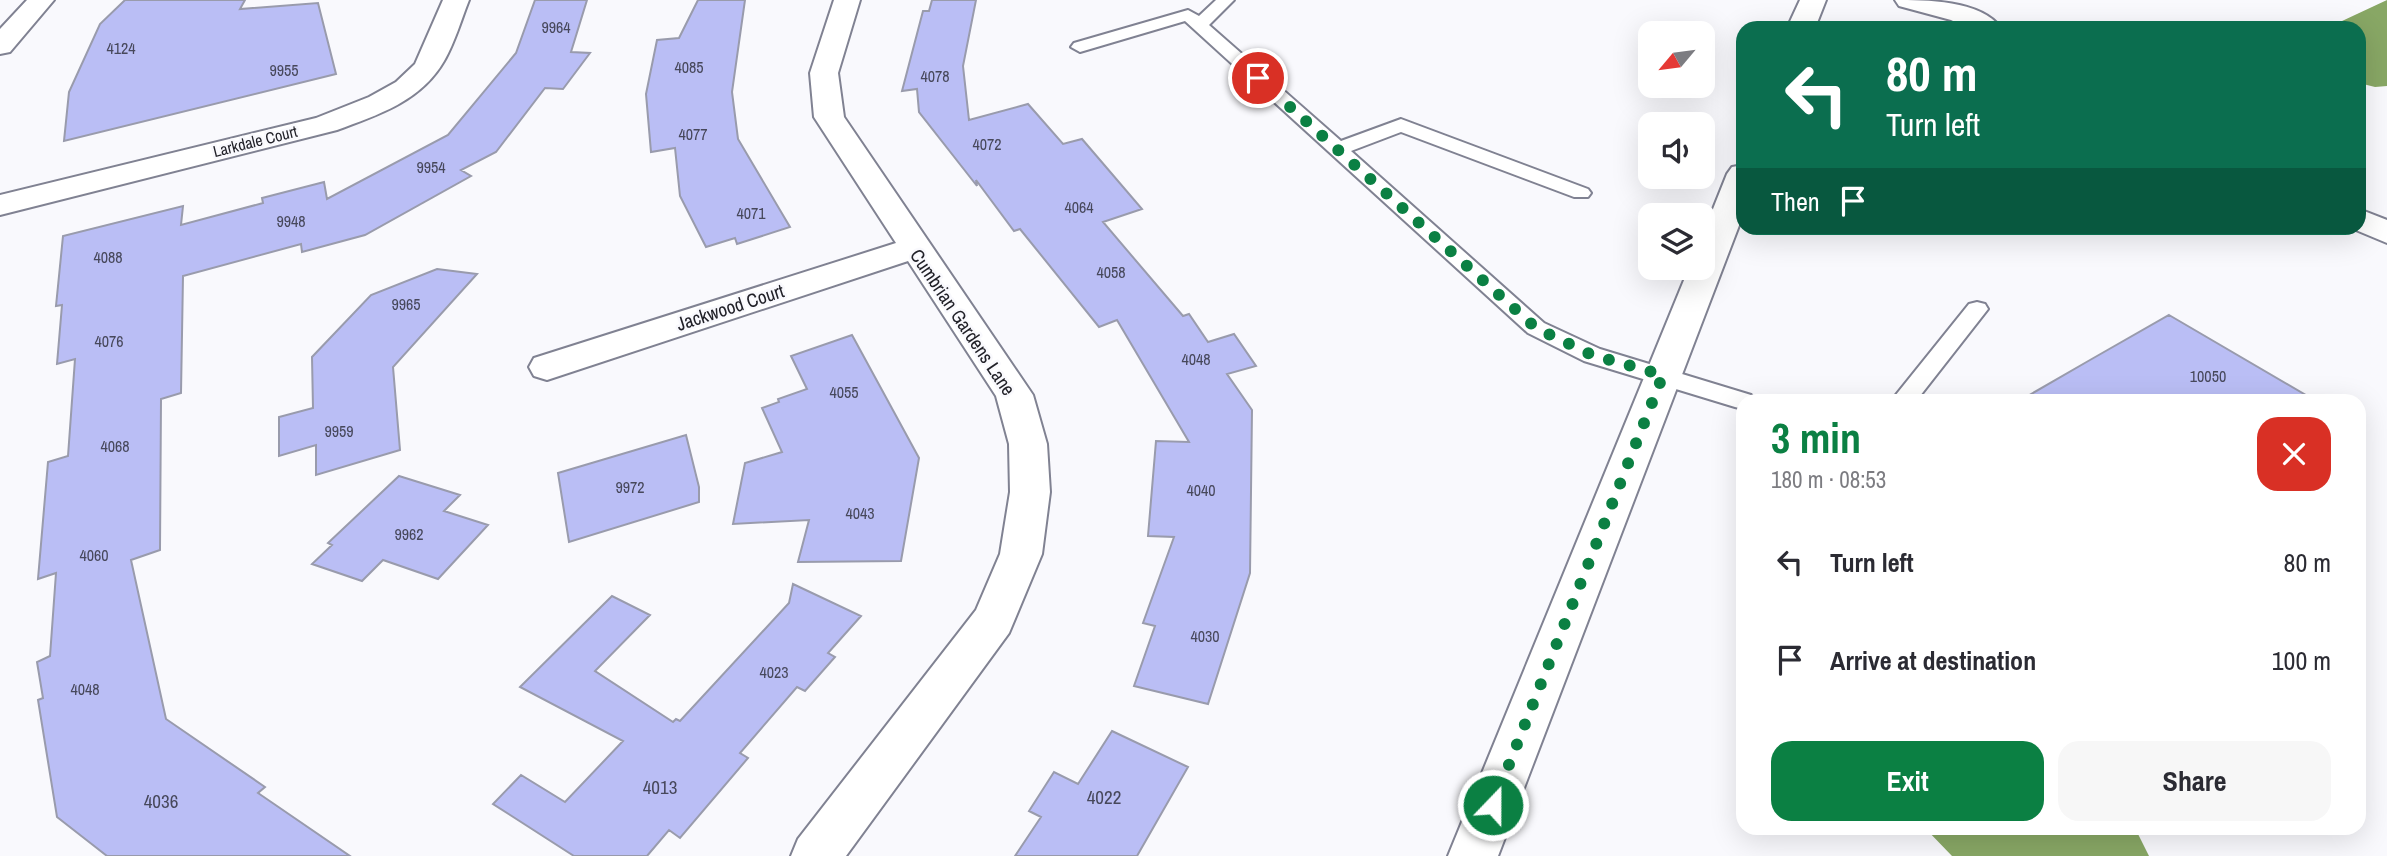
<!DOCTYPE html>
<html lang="en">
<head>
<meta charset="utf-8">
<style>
	:root { --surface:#fff; --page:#f7f7f7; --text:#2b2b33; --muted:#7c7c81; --accent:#0b8043 }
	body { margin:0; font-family:"Archivo Narrow",sans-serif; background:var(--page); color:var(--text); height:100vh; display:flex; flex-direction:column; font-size:26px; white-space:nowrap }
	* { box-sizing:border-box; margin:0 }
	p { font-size:23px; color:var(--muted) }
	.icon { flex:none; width:38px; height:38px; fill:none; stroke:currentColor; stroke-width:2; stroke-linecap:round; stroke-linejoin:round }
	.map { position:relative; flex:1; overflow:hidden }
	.sheet { position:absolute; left:1736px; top:394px; width:630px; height:441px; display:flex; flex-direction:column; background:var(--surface); border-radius:21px; box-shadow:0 7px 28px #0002 }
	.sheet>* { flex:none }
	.banner { position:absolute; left:1736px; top:21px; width:630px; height:214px; border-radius:21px; box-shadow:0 7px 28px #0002; background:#0b6e4f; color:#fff; overflow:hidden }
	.needle { width:46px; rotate:241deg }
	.tools { position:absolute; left:1638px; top:21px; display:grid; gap:14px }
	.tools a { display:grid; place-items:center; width:77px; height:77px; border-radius:14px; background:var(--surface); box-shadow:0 7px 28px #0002; font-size:35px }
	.pin { position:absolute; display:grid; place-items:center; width:60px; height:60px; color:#fff; margin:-30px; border:4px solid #fff; border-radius:50%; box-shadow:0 2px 7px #0007 }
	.me { position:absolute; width:77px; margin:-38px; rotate:22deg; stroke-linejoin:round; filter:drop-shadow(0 0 5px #0008) }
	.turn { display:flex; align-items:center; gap:24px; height:147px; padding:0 35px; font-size:32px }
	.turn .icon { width:91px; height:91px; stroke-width:2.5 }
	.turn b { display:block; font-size:49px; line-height:60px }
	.then { display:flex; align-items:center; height:66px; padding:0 35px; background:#0003; gap:14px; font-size:26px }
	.round { display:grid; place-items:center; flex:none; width:74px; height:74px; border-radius:21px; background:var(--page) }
	.headline { display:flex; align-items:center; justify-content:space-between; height:119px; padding:0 35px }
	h1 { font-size:42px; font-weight:800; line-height:52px; color:var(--accent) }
	.action { display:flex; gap:14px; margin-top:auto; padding:14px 35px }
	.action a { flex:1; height:80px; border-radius:21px; background:var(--accent); color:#fff; font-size:28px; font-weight:800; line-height:80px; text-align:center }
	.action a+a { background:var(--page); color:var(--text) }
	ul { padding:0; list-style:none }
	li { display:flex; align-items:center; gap:21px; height:98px; padding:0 35px }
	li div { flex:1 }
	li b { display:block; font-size:26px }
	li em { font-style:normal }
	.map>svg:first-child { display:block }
	.water { fill:#88a765 }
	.building { fill:#babef5; stroke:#999bac; stroke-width:2 }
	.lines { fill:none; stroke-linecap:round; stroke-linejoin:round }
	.lane-casing { stroke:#808292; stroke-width:4 }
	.street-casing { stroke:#808292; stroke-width:4 }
	.secondary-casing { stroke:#808292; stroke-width:4 }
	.lane { fill:#fff; fill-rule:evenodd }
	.street { fill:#fff; fill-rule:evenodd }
	.secondary { fill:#fff; fill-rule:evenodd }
	.route { stroke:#0b8043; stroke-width:12; stroke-dasharray:0 21.6 }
	.labels { text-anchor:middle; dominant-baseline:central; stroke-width:5; stroke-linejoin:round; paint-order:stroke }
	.number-label { font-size:16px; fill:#47485b }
	.far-street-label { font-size:16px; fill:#212128; stroke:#f9f9fd }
	.street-label { font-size:19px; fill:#212128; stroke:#f9f9fd }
	.near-number-label { font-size:19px; fill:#47485b }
</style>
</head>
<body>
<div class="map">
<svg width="2387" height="856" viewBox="0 0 2387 856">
	<rect width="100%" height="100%" fill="#f9f9fd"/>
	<path class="water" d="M2387,0V86L2375,87L2359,83V28H2327Z
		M1925,828H2135L2149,856H1952Z"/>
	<path class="building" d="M125,0H245L240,9L318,3L336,74L64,141L69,92L100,24Z
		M535,0H587L571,52L590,53L563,89L545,88L496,152L461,170L471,176L365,235L302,252L301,244L183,276L181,393L161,399L160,550L131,560L166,719L265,787L258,793L350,856H107L57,817L38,700L43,698L37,662L50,656L56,573L38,579L48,462L68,456L75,359L57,364L62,305L56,306L63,236L183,206L181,225L263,203L262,198L324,182L327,199L448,135L516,53Z
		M698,0H745L732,92L738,139L790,227L737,244L735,238L706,247L680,196L675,148L651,152L646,94L657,40L679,38Z
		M932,0H976L963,66L969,120L1028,104L1063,144L1082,139L1142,209L1103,222L1183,316L1189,314L1208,342L1234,334L1256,366L1227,374L1252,410L1250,573L1208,704L1134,686L1155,626L1143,623L1174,537L1148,536L1156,441L1189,442L1117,320L1099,327L1020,229L1014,231L976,180L977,186L919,112L917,89L902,91L923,11H929Z
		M437,269L477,274L393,367L400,450L316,475V445L279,456V417L313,408L312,357L371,295Z
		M2169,315L2316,401H2019L2090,360Z
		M852,335L919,458L901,561L798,562L809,520L733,524L745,463L782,452L762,408L779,402L778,399L807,389L791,356Z
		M686,435L699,487V502L569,542L558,473Z
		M399,476L460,495L444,511L488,525L438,579L383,560L362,581L312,564L332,545L328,543Z
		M793,584L861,616L828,653L835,657L805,691L797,687L740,753L748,758L680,838L669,830L647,856H574L493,804L521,775L565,802L623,741L520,687L612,596L650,615L595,671L673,722L676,719L680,721L789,603Z
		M1112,731L1188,767L1137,856H1015L1041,817L1029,811L1054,772L1078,784Z"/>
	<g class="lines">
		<g class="lane-casing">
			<path id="lane" d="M1216,0H1234L1209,25L1341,141L1401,119L1588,189L1591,193L1588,197H1574L1401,132L1351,151L1544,323L1600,349L1751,395L1755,401H1743V409L1735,407L1584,361L1528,333L1185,21L1080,52L1071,47L1074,43L1188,10L1199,16Z
				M1977,302L1985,304L1988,309L1916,401H1891L1969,304Z"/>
		</g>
		<g class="street-casing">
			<path id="street" d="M27,0H54L10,52L0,54V29Z
				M443,0H469C461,20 455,42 444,61C421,101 378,115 337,130L0,215V195L316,118L369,97L396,82L415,64Z
				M834,0H860L838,73L844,117L1033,395L1047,444L1050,492L1042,554L1009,633L846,856H791L798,839L976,610L1000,554L1010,492L1009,444L996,396L908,261L547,380L534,376L529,367L534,358L896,243L814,117L810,73Z
				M1895,0C1925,0 1981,0 2001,28H1967L1951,20L1899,6Z
				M2359,209L2387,220V243L2351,228H2359Z"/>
		</g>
		<g class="secondary-casing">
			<path id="secondary" d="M1800,0H1826L1815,28H1787Z
				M1743,165V215L1498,856H1448L1689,268H1703V234L1727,174L1732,167Z"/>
		</g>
		<use href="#lane" class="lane"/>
		<use href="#street" class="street"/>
		<use href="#secondary" class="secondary"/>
	</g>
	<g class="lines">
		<path class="route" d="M1258,78L1536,328L1592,355L1663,375L1493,805"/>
	</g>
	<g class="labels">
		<g class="number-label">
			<text x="556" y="27">9964</text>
			<text x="121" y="48">4124</text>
			<text x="689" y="67">4085</text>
			<text x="284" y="70">9955</text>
			<text x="935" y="76">4078</text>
			<text x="693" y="134">4077</text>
			<text x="987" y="144">4072</text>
			<text x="431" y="167">9954</text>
			<text x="1079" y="207">4064</text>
			<text x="751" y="213">4071</text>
			<text x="291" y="221">9948</text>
			<text x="108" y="257">4088</text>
			<text x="1111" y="272">4058</text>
			<text x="406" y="304">9965</text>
			<text x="109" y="341">4076</text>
			<text x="1196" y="359">4048</text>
			<text x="2208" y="376">10050</text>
			<text x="844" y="392">4055</text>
			<text x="339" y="431">9959</text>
			<text x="115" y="446">4068</text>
			<text x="630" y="487">9972</text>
			<text x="1201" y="490">4040</text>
			<text x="860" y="513">4043</text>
			<text x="409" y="534">9962</text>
			<text x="94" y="555">4060</text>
			<text x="1205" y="636">4030</text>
			<text x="774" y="672">4023</text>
			<text x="85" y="689">4048</text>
		</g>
		<g class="far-street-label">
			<text transform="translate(255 141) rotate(-14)">Larkdale Court</text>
		</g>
		<g class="street-label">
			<text transform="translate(730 307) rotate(-18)">Jackwood Court</text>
			<text transform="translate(963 322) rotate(56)">Cumbrian Gardens Lane</text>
		</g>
		<g class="near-number-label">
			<text x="660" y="787">4013</text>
			<text x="1104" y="797">4022</text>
			<text x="161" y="801">4036</text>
		</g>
	</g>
</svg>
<div class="tools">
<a><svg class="needle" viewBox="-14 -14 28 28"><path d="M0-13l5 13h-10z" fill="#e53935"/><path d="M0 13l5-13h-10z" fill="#7c7c81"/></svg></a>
<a><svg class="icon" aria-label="sound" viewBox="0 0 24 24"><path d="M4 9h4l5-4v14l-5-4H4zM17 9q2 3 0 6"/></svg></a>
<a><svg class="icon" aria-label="layers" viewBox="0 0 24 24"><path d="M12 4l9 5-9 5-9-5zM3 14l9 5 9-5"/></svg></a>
</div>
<div class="pin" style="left:1258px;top:78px;background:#d93025"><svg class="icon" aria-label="arrive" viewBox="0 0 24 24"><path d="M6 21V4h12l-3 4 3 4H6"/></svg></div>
<svg class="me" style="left:1493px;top:805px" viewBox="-20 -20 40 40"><circle r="17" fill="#0b8043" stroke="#fff" stroke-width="3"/><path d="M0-11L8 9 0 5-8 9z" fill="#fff"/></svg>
<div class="banner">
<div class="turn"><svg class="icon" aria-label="left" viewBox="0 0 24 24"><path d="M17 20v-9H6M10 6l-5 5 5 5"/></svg><div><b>80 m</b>Turn left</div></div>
<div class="then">Then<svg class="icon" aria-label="arrive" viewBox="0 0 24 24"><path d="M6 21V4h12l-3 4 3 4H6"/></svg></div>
</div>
<section class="sheet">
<div class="headline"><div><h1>3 min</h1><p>180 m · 08:53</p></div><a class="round" style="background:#d93025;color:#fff"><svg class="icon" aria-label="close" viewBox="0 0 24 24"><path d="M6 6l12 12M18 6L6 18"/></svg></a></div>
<ul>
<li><svg class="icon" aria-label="left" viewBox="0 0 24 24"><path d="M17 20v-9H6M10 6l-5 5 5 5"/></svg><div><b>Turn left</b></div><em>80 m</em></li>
<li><svg class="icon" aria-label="arrive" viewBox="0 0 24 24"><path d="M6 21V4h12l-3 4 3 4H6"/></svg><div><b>Arrive at destination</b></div><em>100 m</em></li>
</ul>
<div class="action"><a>Exit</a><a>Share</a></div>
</section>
</div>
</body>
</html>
